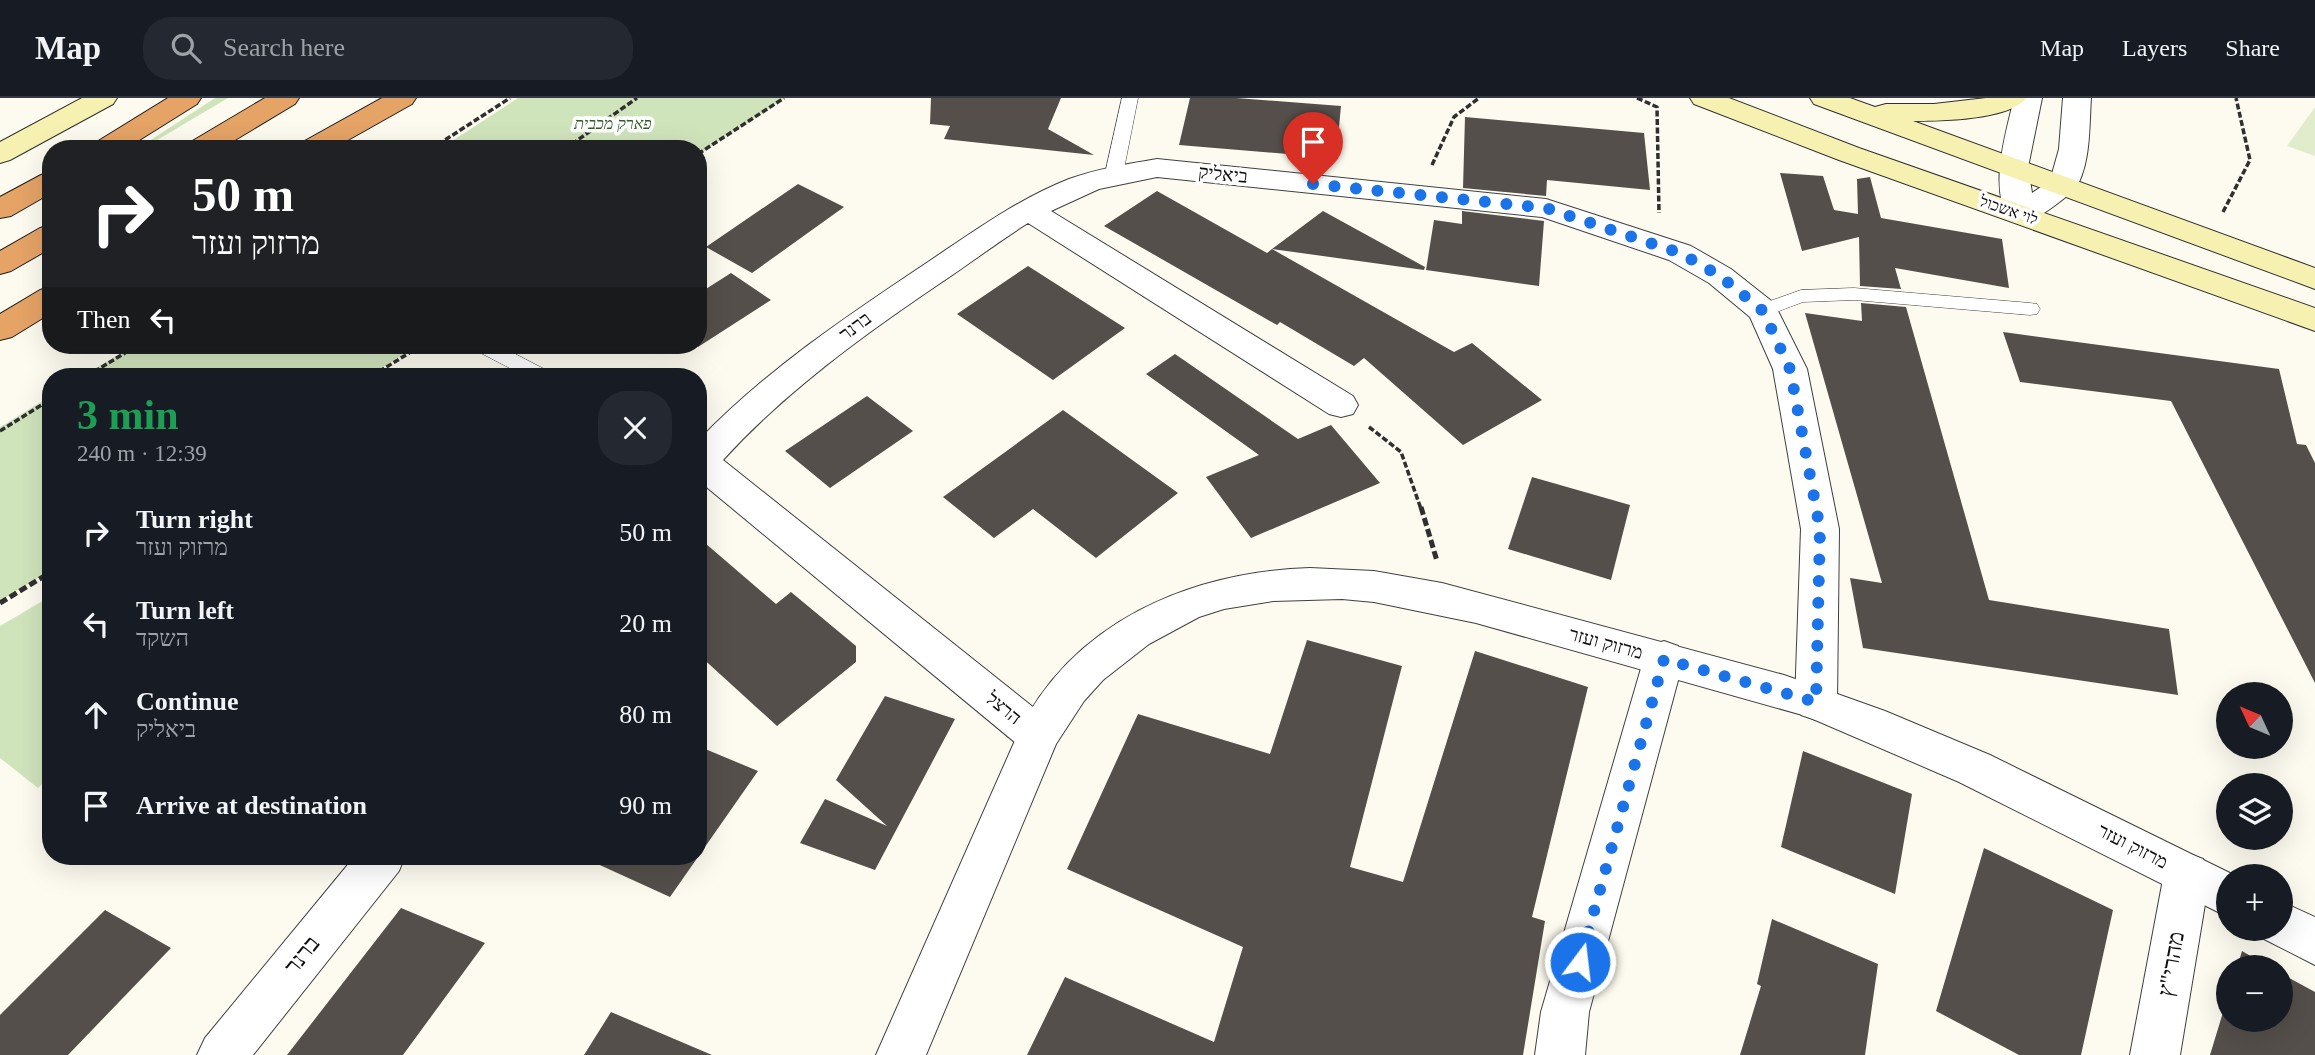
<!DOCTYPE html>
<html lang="en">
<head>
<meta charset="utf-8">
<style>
	:root { --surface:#171b24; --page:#242831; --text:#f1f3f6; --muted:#9ea1a6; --line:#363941 }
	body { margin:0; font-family:"Times New Roman",Heebo,serif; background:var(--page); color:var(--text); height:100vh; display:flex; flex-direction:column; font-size:26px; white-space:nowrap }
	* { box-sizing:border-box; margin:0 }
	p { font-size:23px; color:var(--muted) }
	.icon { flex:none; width:38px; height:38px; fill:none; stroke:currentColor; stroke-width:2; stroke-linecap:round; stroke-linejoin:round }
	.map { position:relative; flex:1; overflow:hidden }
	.details { position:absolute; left:42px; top:270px; width:665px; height:497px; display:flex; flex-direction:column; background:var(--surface); border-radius:28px; box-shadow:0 7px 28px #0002 }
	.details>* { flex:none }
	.top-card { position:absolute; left:42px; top:42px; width:665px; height:214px; border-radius:28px; box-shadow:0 7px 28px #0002; background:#202124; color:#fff; overflow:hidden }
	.needle { width:46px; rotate:314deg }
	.buttons { position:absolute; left:2216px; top:584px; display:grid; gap:14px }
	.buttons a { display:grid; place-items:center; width:77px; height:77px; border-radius:50%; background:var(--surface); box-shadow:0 7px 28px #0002; font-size:35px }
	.pin { position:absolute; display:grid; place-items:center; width:60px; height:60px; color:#fff; margin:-72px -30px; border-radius:50% 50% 50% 0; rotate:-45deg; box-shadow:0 0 7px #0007 }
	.pin .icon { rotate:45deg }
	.me { position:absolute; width:77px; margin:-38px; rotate:15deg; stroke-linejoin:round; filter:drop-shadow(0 0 5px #0008) }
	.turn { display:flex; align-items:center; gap:24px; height:147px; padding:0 35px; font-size:32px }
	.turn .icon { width:91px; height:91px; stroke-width:2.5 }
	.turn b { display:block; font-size:49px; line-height:60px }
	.then { display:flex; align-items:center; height:66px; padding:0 35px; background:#0003; gap:14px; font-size:26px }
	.round { display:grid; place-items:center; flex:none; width:74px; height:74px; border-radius:28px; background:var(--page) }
	.overview { display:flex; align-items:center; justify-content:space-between; height:119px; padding:0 35px }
	h1 { font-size:42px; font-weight:700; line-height:52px; color:#1e9e55 }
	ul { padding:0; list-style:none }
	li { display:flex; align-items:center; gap:21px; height:91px; padding:0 35px }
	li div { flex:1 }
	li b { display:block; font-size:26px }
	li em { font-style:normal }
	header { display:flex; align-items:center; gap:42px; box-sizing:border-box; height:98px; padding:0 35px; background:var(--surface); border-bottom:2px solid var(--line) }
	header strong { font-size:33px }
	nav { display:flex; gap:38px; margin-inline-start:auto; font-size:24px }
	.search { width:490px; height:63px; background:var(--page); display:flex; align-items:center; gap:18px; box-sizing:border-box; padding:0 24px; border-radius:28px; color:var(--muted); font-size:26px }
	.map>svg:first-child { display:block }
	.green { fill:#d0e4bc }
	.pitch { fill:#e1eccd }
	.building { fill:#554f4b }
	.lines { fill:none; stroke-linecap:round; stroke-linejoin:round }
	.service-casing { stroke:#404040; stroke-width:1 }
	.minor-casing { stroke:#404040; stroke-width:2 }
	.tertiary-casing { stroke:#404040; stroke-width:2 }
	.secondary-casing { stroke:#2f2f2f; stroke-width:2 }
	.motorway-casing { stroke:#1e1e1e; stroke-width:2 }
	.path-far1 { stroke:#2f2f2f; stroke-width:3.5; stroke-dasharray:6 2.5; stroke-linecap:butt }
	.path { stroke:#2f2f2f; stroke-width:5; stroke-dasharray:8 3.5; stroke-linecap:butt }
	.service { fill:#fff; fill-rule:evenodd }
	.minor { fill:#fff; fill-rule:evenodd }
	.tertiary { fill:#fff; fill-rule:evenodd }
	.secondary { fill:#f6f0b1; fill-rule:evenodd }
	.motorway { fill:#e5a366; fill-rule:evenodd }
	.route { stroke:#1a73e8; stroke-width:12; stroke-dasharray:0 21.6 }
	.labels { text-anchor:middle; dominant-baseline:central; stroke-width:7; stroke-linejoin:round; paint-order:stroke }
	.far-park-label { font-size:16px; font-style:italic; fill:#2f5e24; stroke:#fff }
	.far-street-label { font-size:16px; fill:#0d0d0d; stroke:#fff }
	.street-label { font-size:19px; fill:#0d0d0d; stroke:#fff }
	.near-street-label { font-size:23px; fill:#0d0d0d; stroke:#fff }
</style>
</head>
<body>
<header>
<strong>Map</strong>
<div class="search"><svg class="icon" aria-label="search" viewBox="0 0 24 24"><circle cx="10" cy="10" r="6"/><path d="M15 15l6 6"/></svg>Search here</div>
<nav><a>Map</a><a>Layers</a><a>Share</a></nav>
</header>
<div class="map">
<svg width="2315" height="957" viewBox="0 0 2315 957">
	<rect width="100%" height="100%" fill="#fdfbef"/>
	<path class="green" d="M215,0H228L142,51H137Z
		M518,0H785L698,57V51H440Z
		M135,247H419L368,278H83Z
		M51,298V472L0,503V329Z
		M51,498V678L38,690L0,660V528Z"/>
	<path class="pitch" d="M2315,9V58L2287,48Z"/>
	<path class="building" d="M931,0H1061L1048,31L1094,57L944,41L950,28L930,26Z
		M1190,0H1236L1341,8L1336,60L1179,47Z
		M1465,19L1644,35L1650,92L1547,82L1546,98L1463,90Z
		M1780,75L1823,78L1834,112L1858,116L1857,81L1870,79L1881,120L2002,141L2009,190L1895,170L1901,191L1860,188L1859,139L1802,153Z
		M798,86L844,109L752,175L706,149Z
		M1157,93L1267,155L1272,151L1454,254L1472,245L1542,302L1463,347L1364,260L1354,268L1280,224L1277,227L1104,128Z
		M1323,113L1425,169L1424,172L1272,151Z
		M1462,113L1544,123L1539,188L1426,172L1434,122L1462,126Z
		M1028,168L1125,230L1053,282L957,216Z
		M731,175L771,202L698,249V196Z
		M1861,205L1906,209L1989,502L2169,531L2178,597L1863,550L1850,480L1882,485L1805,215L1862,223Z
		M2003,234L2279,271L2297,346L2306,347L2315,365V585L2171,303L2020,284Z
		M1175,256L1298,341L1331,327L1380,385L1251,440L1206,379L1259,357L1146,276Z
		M867,298L913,333L830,390L785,353Z
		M1063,312L1178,395L1096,460L1033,411L994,440L943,399Z
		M1532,379L1630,407L1611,482L1508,451Z
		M698,439L776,506L791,494L856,548V564L777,628L698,556Z
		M1307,542L1402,568L1350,769L1403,784L1475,553L1588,589L1532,819L1545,823L1523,957H1027L1065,879L1214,944L1243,849L1067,771L1138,616L1270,656Z
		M885,598L955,621L875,772L800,745L825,701L887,728L836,682Z
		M698,648L758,673L670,799L580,758H698Z
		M1803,653L1912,696L1895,796L1781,749Z
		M1984,750L2113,812L2081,957H2019L1936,913Z
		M401,810L485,845L403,957H287Z
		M105,812L171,850L68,957H0V917Z
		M1772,821L1878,866L1865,957H1740L1761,888L1757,886Z
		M2242,853L2268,868L2271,870H2237Z
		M2280,875L2315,894V957H2210L2228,898V922H2280Z
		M611,914L712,957H584Z"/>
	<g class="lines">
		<g class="service-casing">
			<path id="service" d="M1122,0H1138L1123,76L1114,81L1105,76Z
				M1854,190L2030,205L2037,206L2040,211L2037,216L2030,217L1854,202L1803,204L1763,219L1756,218L1753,213L1756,208L1801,192Z
				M472,247H498L548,273L551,278H525L475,252Z"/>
		</g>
		<g class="minor-casing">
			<path id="minor" d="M1157,61L1546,101L1691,148L1731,171L1774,205L1807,271L1839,431L1837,604L1831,617L1816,622L1801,617L1795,604L1801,431L1773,271L1750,219L1709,185L1669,162L1542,119L1157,79L1099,91L1051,113L1353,298L1358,307L1353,316L1341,319L1329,316L1028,125C998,144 969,166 939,186C862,238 786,293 723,362L1053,625L1059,638L1053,651L1038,656L1023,651L698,382V343C766,272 847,218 928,164C973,134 1018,101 1069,81C1097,71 1127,66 1157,61Z
				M1664,543L1678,548L1684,560L1589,914L1585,957H1535L1541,914L1644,560L1650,548Z
				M2187,755L2203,761L2210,776L2180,957H2130L2164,776L2171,761Z
				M355,758H405L399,773L253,957H197L205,940Z"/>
		</g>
		<g class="tertiary-casing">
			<path id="tertiary" d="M2014,0H2042L2028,69L2032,95L2050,83L2059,51L2063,0H2091C2089,29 2091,68 2074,93C2055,106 2034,129 2010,123C1988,90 2006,36 2014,0Z
				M1310,470L1374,473L1442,485L1784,577L1885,613L1990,657L2238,779H2228V819L1959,684L1806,618L1476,525L1374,504L1342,501L1273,503L1224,511L1199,519L1149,546L1103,582L1084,603L1056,646L926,957H876L1017,638C1071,524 1190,474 1310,470Z
				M2280,803L2315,819V867L2264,841L2260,831H2280Z"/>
		</g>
		<g class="secondary-casing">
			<path id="secondary" d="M82,0H117L113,6L10,62L0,65V44Z
				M1690,0H1729L1859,50L2315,210V233L1839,62L1694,6Z
				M1810,0H1850L1875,9L1886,6H1934L1986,0H2026C2010,22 1939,23 1913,23L2315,170V191L1814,6Z"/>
		</g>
		<g class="motorway-casing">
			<path id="motorway" d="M168,0H201L197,6L125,51H91L95,45Z
				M265,0H299L295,6L220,51H185L189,45Z
				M382,0H416L412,6L332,51H297L301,45Z
				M51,74V95L11,118L0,120V99L41,77Z
				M51,127V150L11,173L0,176V153L40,130Z
				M51,189V215L12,239L0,242V216L40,192Z"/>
		</g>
		<path class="path-far1" d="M1637,0L1657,9L1659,115
			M431,51L510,0
			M565,51L637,0
			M698,56L784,0
			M1432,67L1454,19L1479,0
			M2223,114L2250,62L2236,0
			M87,278L138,247
			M372,278L422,247
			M1369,329L1401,354L1421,411
			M0,333L51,301"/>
		<path class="path" d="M1421,409L1437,463
			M0,505L51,474"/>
		<use href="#service" class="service"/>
		<use href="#minor" class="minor"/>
		<use href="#tertiary" class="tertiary"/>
		<use href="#secondary" class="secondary"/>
		<use href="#motorway" class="motorway"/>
	</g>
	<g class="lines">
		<path class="route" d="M1313,86L1546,110L1680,155L1720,178L1763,213L1790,271L1820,431L1816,604L1664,561L1580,864"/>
	</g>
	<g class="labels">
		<g class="far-park-label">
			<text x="613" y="25">פארק מכבית</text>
		</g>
		<g class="far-street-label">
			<text transform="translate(2009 112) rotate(19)">לוי אשכול</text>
		</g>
		<g class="street-label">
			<text transform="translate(1223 76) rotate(6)">ביאליק</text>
			<text transform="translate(855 228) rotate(-37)">ברנר</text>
			<text transform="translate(1606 545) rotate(15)">מרזוק ועזר</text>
			<text transform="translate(1004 610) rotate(39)">הרצל</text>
			<text transform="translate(2133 748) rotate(27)">מרזוק ועזר</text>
		</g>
		<g class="near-street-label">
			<text transform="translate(302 857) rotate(-51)">ברנר</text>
			<text transform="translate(2171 866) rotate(-80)">מהרי"ץ</text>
		</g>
	</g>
</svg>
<div class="buttons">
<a><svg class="needle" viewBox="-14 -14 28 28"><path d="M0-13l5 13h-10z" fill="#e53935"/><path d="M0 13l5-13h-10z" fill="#9ea1a6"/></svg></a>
<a><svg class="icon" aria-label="layers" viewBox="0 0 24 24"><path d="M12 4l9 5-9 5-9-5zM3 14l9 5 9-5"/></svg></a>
<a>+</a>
<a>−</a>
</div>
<div class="pin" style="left:1313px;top:86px;background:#d93025"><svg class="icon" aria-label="arrive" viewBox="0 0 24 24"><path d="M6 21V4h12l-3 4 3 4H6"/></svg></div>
<svg class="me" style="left:1580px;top:864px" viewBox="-20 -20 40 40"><circle r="17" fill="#1a73e8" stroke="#fff" stroke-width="3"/><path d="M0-11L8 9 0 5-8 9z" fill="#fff"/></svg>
<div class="top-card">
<div class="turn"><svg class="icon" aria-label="right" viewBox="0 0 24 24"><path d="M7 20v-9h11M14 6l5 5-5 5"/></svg><div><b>50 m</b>מרזוק ועזר</div></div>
<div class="then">Then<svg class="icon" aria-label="left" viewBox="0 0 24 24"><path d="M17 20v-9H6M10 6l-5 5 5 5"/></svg></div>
</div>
<section class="details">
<div class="overview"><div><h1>3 min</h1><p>240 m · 12:39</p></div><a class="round"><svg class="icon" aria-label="close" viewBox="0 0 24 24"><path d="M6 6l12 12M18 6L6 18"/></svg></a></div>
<ul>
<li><svg class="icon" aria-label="right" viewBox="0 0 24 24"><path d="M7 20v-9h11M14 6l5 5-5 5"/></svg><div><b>Turn right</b><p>מרזוק ועזר</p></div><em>50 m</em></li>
<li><svg class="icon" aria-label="left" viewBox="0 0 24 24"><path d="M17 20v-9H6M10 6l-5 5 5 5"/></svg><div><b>Turn left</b><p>השקד</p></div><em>20 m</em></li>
<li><svg class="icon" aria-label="ahead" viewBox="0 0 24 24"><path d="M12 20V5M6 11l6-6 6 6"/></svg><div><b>Continue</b><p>ביאליק</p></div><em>80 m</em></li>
<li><svg class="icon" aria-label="arrive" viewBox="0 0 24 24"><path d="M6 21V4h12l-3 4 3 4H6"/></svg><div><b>Arrive at destination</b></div><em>90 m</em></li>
</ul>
</section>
</div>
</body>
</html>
